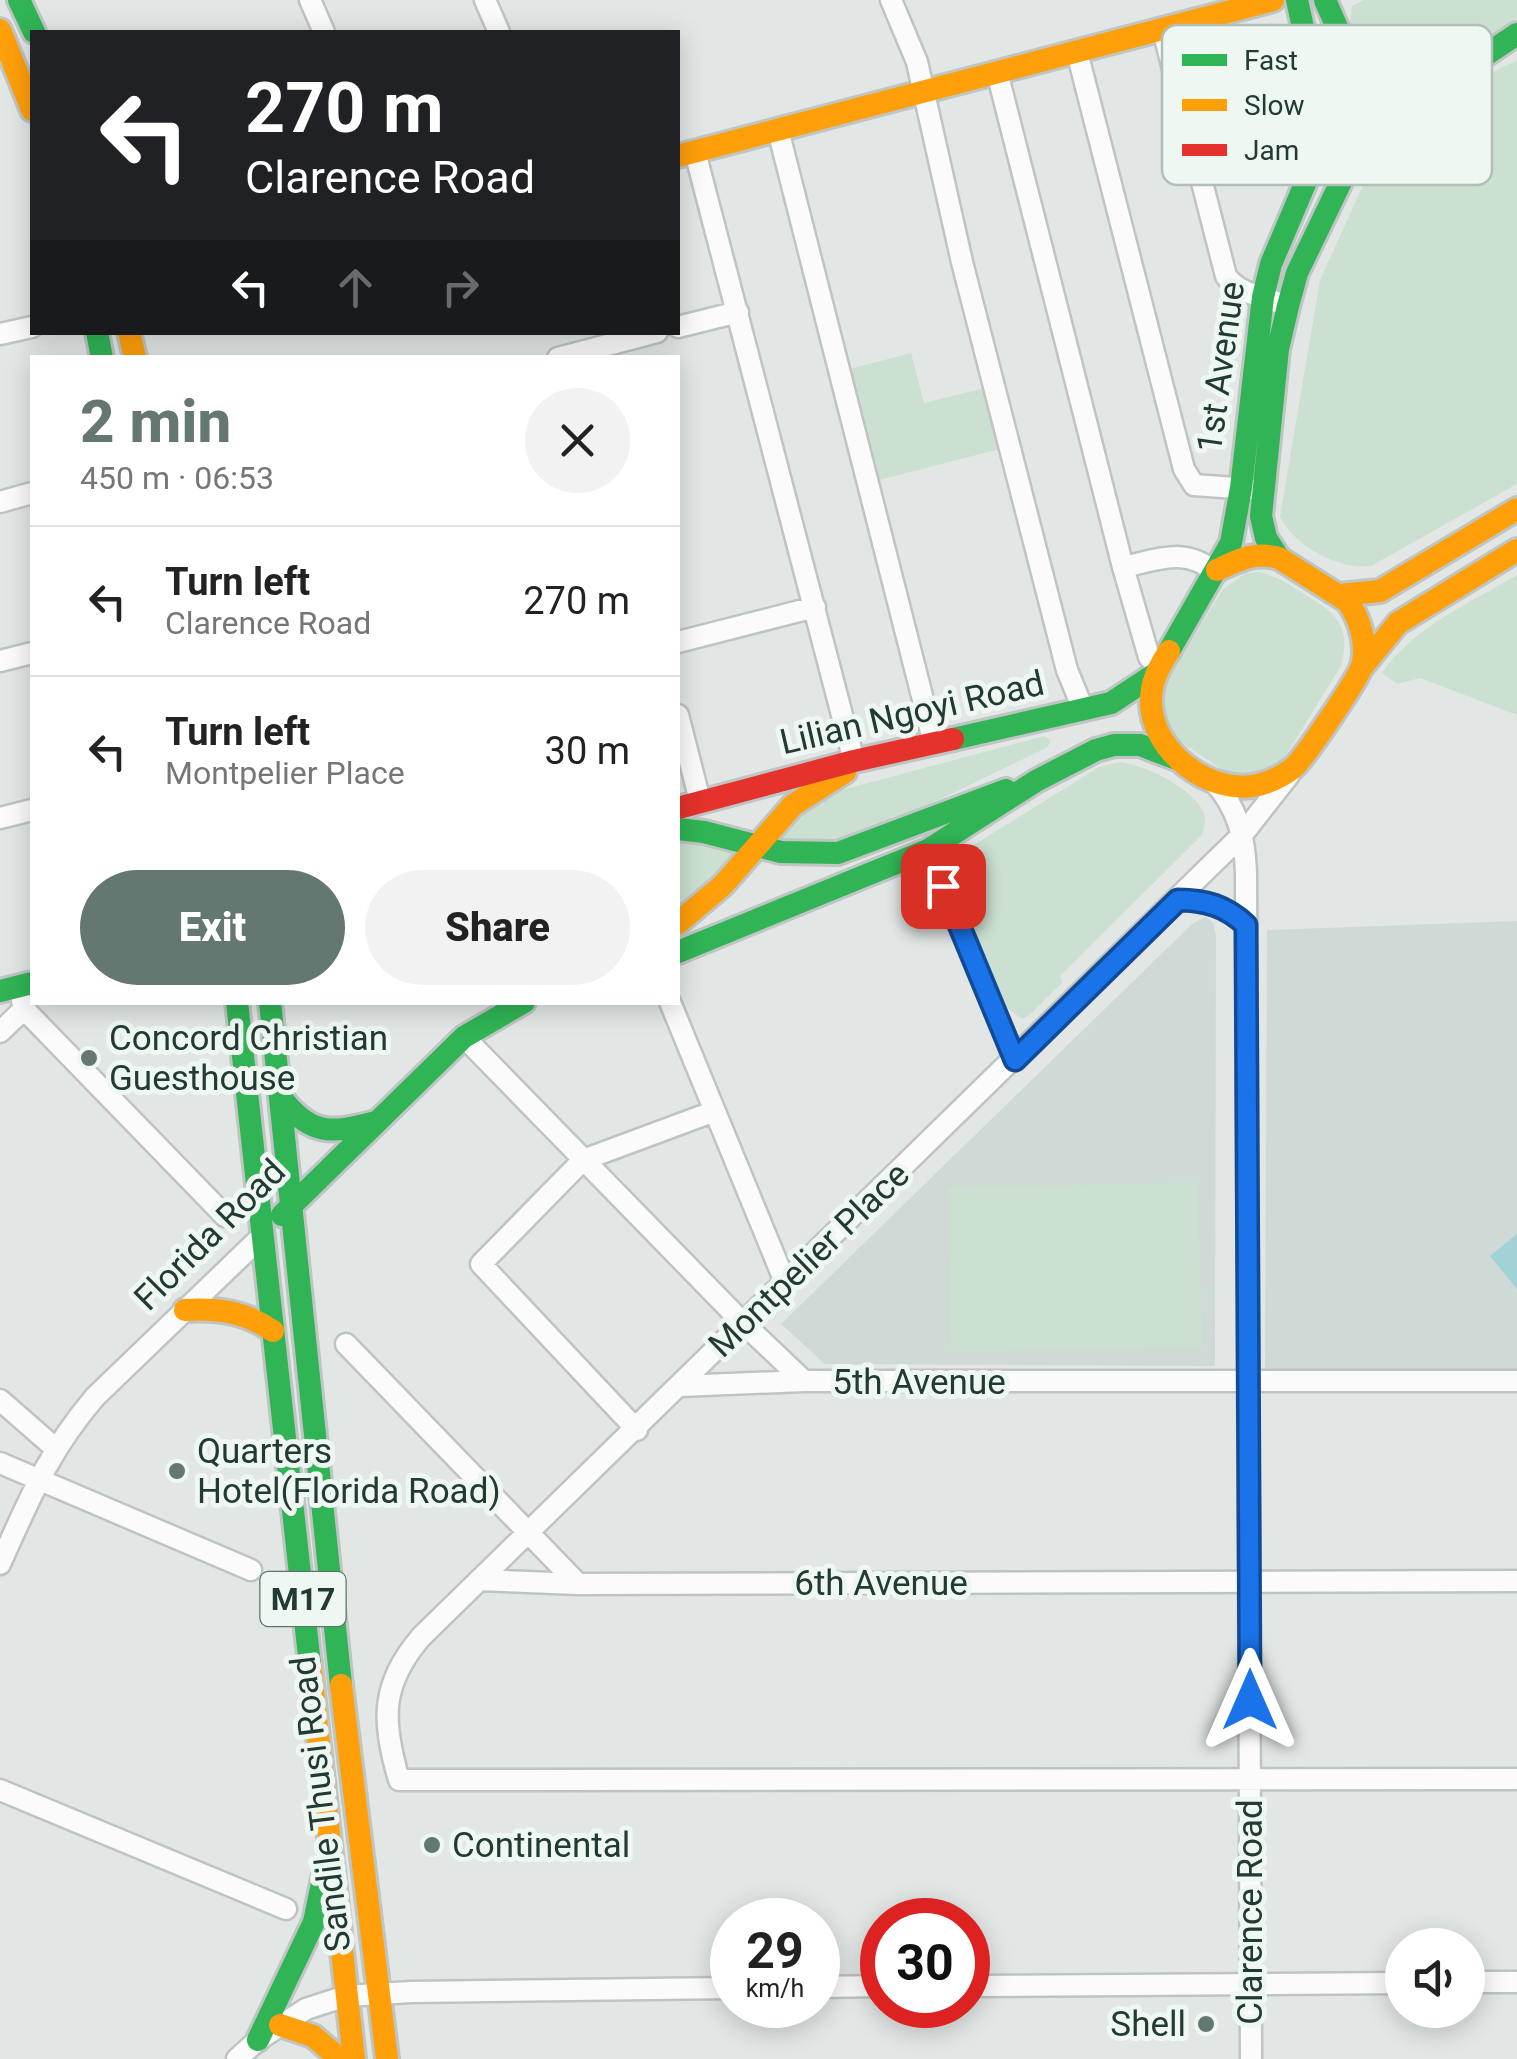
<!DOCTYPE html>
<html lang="en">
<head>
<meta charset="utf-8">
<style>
	:root { --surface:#fff; --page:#f2f2f2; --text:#222; --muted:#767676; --line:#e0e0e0; --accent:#657771 }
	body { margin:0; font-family:Roboto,sans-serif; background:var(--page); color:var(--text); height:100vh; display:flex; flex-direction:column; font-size:38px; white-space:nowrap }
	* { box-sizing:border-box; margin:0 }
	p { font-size:32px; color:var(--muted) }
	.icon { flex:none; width:55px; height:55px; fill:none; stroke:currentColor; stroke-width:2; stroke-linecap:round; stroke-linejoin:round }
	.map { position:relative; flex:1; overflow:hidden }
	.sheet { position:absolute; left:30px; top:355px; width:650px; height:650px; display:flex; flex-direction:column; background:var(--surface); border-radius:0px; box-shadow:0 5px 25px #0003 }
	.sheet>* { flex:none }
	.top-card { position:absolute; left:30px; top:30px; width:650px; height:305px; border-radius:0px; box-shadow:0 5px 25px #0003; background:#202124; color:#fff; overflow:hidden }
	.tools { position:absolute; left:1385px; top:1928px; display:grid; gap:20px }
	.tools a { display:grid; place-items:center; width:100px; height:100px; border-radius:50%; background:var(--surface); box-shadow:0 5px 25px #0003; font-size:50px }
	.speed { position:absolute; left:710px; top:1898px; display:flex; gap:20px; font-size:50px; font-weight:700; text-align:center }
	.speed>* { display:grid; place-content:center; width:130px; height:130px; border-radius:50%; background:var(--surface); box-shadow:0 5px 25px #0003; line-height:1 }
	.speed small { font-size:25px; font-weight:400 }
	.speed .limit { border:15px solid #d22; background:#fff; color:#111 }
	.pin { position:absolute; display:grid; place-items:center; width:85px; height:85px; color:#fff; margin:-42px; border-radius:20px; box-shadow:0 5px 15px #0006 }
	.me { position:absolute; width:110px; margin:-55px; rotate:0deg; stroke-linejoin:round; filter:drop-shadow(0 0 8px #0008) }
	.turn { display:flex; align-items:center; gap:35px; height:210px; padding:0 50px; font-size:45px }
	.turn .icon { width:130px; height:130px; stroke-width:2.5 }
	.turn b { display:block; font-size:70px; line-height:85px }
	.lanes { display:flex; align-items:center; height:95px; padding:0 50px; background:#0003; justify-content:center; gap:50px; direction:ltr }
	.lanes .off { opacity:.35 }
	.round { display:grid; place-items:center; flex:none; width:105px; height:105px; border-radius:52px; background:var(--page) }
	.summary { display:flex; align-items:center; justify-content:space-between; height:170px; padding:0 50px }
	h1 { font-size:60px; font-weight:800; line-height:75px; color:var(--accent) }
	.action { display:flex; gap:20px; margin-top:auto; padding:20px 50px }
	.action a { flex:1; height:115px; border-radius:60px; background:var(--accent); color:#fff; font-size:40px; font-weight:800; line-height:115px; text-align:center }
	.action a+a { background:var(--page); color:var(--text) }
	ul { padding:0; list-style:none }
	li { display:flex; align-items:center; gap:30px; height:150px; padding:0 50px; border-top:2px solid var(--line) }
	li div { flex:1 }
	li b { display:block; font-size:38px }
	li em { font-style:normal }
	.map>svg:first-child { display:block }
	.built { fill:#cfd9d5 }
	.green { fill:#cbe0d1 }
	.water { fill:#a2d1d6 }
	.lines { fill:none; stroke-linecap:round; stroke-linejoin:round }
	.street-casing { stroke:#bfc4c2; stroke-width:25 }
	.fast-casing { stroke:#bec5c2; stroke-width:28 }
	.slow-casing { stroke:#bec5c2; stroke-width:28 }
	.jam-casing { stroke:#bec5c2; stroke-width:28 }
	.street { stroke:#fbfbfb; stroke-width:20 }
	.fast { stroke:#30b455; stroke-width:22 }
	.slow { stroke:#ff9f0a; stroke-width:22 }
	.jam { stroke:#e5322d; stroke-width:22 }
	.route-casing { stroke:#114b97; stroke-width:25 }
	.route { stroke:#1a73e8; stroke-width:18 }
	.poi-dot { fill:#657771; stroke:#eff7f3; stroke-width:4 }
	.labels { text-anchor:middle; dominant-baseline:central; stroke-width:10; stroke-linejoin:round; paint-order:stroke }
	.shield { fill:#eff7f3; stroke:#5f736c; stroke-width:2.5 }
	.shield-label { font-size:32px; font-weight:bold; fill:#213a32 }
	.street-label { font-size:35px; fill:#213a32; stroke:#eff7f3 }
	.poi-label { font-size:35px; fill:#213a32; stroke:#eff7f3; text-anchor:start }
	.key { fill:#eff7f3; stroke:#b1beb9; stroke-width:2.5 }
	.key-label { font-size:28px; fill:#213a32 }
</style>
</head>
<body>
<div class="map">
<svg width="1517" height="2059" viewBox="0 0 1517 2059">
	<rect width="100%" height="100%" fill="#e2e7e5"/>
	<path class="built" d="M1205,917L1213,922L1216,935L1215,1366L825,1364L781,1324L1192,924Z
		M1517,921V1371H1265L1267,930Z"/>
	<path class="green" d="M1364,0H1517V18L1437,69L1393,107L1380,97L1372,71L1350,22L1352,6Z
		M1517,61V484L1371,566C1338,570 1296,547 1280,517L1320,280L1381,146L1399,130L1502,67Z
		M911,353L924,403L989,387L1004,448L879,480L850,369Z
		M1258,572C1275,575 1286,583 1301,592C1335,614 1352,622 1341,666L1281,763L1251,779L1226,772L1175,738L1166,728L1162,688L1223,589L1246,573Z
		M1517,575V715L1420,678L1397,684L1382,673C1413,627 1470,603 1517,575Z
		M1044,736L1050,740L1048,747L866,835L838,843L779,839L793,818L838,791Z
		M1121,762C1146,766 1191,787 1203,811C1207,820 1204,827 1202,835L1060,976L1063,982L1030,1015L1022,1019L1006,1007L947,866L953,858L1099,767Z
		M678,840L741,851L678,910Z
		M1198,1183L1202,1348L951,1352L947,1187Z"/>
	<path class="water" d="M1517,1234V1289L1490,1256Z"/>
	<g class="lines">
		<g class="street-casing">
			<path id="street" d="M310,0L324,32
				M485,0L499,32
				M891,0L917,62L962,262L1067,670L1083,709
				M1163,30L1226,276C1238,293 1258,295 1276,302
				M1077,52L1184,469L1194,485L1250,489
				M997,72L1123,567L1149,657L1159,668
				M778,130L934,743
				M695,152L854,761
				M678,327L738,312
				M0,334L32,327
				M558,358L657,332
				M0,502L32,493
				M1123,567C1157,560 1187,546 1215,573
				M678,642L815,607
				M0,661L32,653
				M678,715L700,801
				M1289,775L1242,835L421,1637C380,1685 382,1721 399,1780L1517,1779
				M1213,781C1238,807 1245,839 1246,873L1251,2059
				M0,818L32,810
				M928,850L1015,1060
				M1178,900C1205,899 1226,906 1246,925
				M19,987L24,1009L225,1216
				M670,1002L785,1282
				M0,1032L24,1009
				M464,1037L743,1323L804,1381H1517
				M346,1344L578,1584L1517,1581
				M680,1386L804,1381
				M0,1400L55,1448
				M637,1430L481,1264L583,1160L715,1111
				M0,1463L251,1570
				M0,1564C29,1500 48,1452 95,1397L262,1236
				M480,1580L578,1584
				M0,1790L286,1909
				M1468,1982H1517
				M968,1986L1402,1983
				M818,1987L882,1986
				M237,2059L258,2040L306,2009L346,1996L411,1992L732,1988"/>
		</g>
		<g class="fast-casing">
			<path id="fast" d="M19,0L34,32
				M1323,119L1365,132L1375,129L1517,34
				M97,332L102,358
				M1279,558L1266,538L1261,516L1278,349L1288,306L1297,273L1365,132L1360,80L1325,0
				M1169,651L1231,543L1241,488L1263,297L1271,264L1318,153L1323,119L1297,0
				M953,739L1111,703L1155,674
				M678,829L704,832L781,852L838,853L1006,790
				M678,952L928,850L1036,781L1096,750L1114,745H1140L1174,758
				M0,991L32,983
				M237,1002L310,1665
				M270,1002L341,1685
				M280,1096C310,1136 331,1134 376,1122
				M282,1215L464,1037L524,1002
				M258,2040L314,1922L324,1874"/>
		</g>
		<g class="slow-casing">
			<path id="slow" d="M0,30L32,110
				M678,156L1273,0
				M129,332L135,358
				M1340,595L1380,591L1517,509
				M1169,651C1159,667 1151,681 1151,700C1150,751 1210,796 1258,785C1270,782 1283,776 1293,768C1303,760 1358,679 1362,666C1368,645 1360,618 1347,601L1279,558C1255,551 1238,560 1217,570
				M1362,667L1398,623L1517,550
				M678,923L723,885L793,805L845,772
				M185,1310C218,1308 246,1312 273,1331
				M310,1665L354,2059
				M341,1685L387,2059
				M280,2025L313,2036L340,2059"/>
		</g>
		<g class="jam-casing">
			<path id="jam" d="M678,808L854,761L953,739"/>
		</g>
		<use href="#street" class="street"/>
		<use href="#fast" class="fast"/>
		<use href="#slow" class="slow"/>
		<use href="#jam" class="jam"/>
	</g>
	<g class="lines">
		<g class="route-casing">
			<path id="route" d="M943,886L1015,1060L1178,900C1205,900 1226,906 1246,925L1250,1700"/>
		</g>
		<use href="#route" class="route"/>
	</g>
	<g class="poi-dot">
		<circle cx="89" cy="1058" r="10"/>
		<circle cx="177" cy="1471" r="10"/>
		<circle cx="432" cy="1845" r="10"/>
		<circle cx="1206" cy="2024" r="10"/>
	</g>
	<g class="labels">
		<rect class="shield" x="260.5" y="1572" width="85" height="54" rx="8"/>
		<g class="shield-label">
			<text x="303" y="1599">M17</text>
		</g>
		<g class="street-label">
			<text transform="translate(1221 367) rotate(-82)">1st Avenue</text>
			<text transform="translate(912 713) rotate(-13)">Lilian Ngoyi Road</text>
			<text transform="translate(210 1235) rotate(-45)">Florida Road</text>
			<text transform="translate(809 1260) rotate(-44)">Montpelier Place</text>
			<text x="919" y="1382">5th Avenue</text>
			<text x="881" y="1583">6th Avenue</text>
			<text transform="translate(321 1804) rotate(-97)">Sandile Thusi Road</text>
			<text transform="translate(1250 1912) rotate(-90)">Clarence Road</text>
		</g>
		<g class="poi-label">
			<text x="109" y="1038">Concord Christian<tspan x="109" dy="40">Guesthouse</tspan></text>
			<text x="197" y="1451">Quarters<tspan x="197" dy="40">Hotel(Florida Road)</tspan></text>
			<text x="452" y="1845">Continental</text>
			<text x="1186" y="2024" text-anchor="end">Shell</text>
		</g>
	</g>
	<rect x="1162" y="25" width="330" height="160" rx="15" class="key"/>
	<rect x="1182" y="54" width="45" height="12" fill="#30b455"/>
	<rect x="1182" y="99" width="45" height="12" fill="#ff9f0a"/>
	<rect x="1182" y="144" width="45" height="12" fill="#e5322d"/>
	<g class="key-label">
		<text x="1244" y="70">Fast</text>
		<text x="1244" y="115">Slow</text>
		<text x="1244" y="160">Jam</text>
	</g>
</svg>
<div class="tools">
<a><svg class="icon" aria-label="sound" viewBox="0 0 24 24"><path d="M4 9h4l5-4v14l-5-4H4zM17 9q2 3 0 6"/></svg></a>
</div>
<div class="speed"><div>29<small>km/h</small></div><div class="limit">30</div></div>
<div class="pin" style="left:943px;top:886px;background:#d93025"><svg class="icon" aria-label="arrive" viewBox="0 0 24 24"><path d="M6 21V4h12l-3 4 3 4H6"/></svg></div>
<svg class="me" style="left:1250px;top:1700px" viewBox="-20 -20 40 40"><path d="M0-17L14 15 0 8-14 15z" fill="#1a73e8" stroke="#fff" stroke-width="4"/></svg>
<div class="top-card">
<div class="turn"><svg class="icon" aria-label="left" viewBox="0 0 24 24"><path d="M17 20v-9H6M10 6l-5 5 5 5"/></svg><div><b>270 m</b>Clarence Road</div></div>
<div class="lanes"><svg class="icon" aria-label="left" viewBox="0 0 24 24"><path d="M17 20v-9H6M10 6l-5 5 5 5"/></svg><svg class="icon off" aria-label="ahead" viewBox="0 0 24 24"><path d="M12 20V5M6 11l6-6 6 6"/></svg><svg class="icon off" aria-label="right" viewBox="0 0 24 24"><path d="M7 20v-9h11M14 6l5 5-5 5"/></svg></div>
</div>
<section class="sheet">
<div class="summary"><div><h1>2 min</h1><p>450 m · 06:53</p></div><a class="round"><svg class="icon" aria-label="close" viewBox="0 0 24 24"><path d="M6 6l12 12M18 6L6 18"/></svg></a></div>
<ul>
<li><svg class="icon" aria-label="left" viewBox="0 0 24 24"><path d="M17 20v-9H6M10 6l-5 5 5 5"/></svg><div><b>Turn left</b><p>Clarence Road</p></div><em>270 m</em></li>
<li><svg class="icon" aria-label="left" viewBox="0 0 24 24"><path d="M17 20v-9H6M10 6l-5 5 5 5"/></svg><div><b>Turn left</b><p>Montpelier Place</p></div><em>30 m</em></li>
</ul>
<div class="action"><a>Exit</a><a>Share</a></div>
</section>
</div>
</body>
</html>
